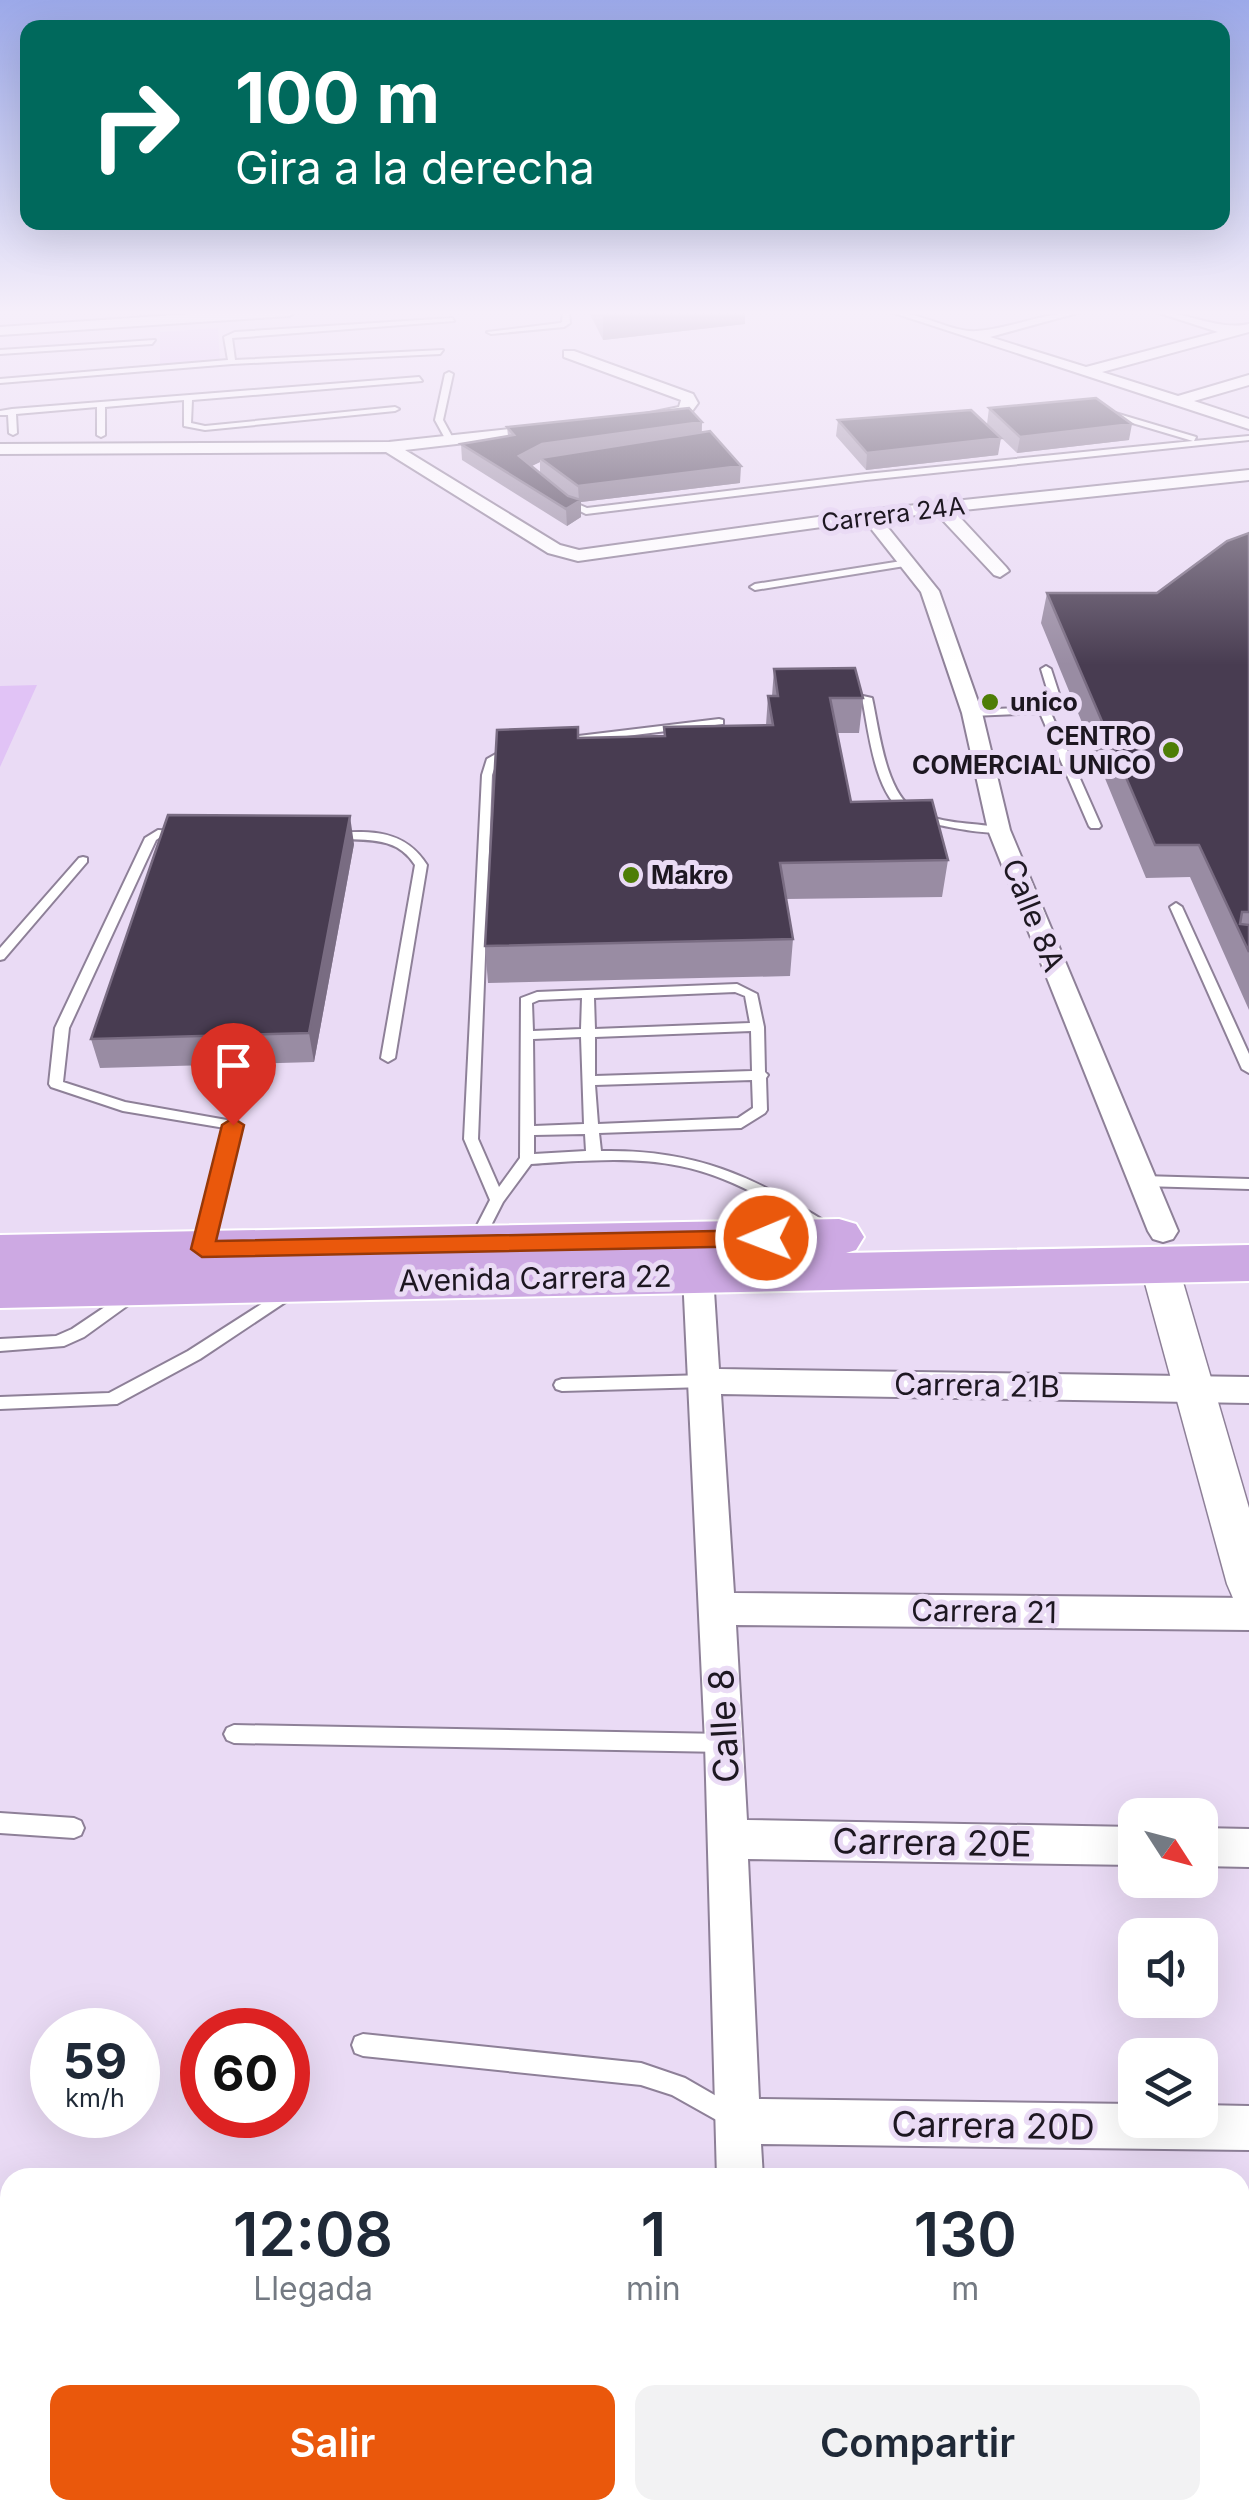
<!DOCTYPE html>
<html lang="es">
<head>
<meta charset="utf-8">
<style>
	:root { --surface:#fff; --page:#f2f2f3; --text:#1f2937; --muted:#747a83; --accent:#ea580c }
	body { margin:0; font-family:Inter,sans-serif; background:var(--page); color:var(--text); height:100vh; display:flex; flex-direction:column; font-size:38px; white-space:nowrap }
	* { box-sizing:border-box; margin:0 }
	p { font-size:32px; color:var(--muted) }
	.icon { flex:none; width:55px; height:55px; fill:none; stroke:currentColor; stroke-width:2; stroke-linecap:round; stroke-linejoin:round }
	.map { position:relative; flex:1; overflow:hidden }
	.panel { position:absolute; left:0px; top:2168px; width:1250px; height:352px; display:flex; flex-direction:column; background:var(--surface); border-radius:30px 30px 0 0; box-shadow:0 10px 40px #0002 }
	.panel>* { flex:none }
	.hud { position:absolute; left:20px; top:20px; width:1210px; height:210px; border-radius:20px; box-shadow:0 10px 40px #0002; background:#00695c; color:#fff; overflow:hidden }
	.needle { width:65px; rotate:126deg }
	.tools { position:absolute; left:1118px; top:1798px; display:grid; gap:20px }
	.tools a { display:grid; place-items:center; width:100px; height:100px; border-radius:20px; background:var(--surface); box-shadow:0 10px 40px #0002; font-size:50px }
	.speed { position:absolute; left:30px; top:2008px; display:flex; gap:20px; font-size:50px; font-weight:700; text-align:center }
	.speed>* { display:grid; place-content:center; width:130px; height:130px; border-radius:50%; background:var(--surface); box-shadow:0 10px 40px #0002; line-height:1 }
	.speed small { font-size:25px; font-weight:400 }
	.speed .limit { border:15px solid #d22; background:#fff; color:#111 }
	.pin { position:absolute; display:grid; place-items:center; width:85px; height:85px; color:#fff; margin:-102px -42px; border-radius:50% 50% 50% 0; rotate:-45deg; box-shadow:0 0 10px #0007 }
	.pin .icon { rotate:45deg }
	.me { position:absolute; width:110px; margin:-55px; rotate:269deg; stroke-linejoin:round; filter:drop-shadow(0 0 8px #0008) }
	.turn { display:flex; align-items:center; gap:35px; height:210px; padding:0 50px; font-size:45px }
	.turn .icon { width:130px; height:130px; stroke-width:2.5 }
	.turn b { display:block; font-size:70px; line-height:85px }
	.eta { display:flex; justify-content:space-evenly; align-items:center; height:170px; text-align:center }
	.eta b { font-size:60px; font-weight:600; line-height:70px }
	.primary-button { display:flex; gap:20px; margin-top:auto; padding:20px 50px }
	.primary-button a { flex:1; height:115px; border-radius:20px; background:var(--accent); color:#fff; font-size:40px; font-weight:600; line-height:115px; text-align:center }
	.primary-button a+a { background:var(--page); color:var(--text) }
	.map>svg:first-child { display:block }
	.green { fill:#e1c3f6 }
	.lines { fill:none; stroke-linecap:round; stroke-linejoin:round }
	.service-casing { stroke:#8e8098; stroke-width:4 }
	.minor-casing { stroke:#8e8098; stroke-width:4 }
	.tertiary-casing { stroke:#8e8098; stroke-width:3 }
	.primary-casing { stroke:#fff; stroke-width:4 }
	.service { fill:#fff; fill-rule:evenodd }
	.minor { fill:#fff; fill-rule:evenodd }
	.tertiary { fill:#fff; fill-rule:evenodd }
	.primary { fill:#cda9e3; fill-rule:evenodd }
	.wall { fill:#998ca3; fill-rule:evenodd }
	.shaded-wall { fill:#796c82 }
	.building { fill:#483c51; stroke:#796c82; stroke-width:2.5 }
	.route { fill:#ea580c; stroke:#983908; stroke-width:2.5 }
	.poi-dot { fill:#4e7d07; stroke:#eadbf5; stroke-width:4 }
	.labels { text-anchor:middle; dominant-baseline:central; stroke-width:10; stroke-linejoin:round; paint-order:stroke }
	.far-street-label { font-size:25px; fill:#1d1721; stroke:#eadbf5 }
	.far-poi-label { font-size:25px; font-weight:bold; fill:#1d1721; stroke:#eadbf5; text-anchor:start }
	.street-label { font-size:30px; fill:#1d1721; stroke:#eadbf5 }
	.near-street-label { font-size:35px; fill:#1d1721; stroke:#eadbf5 }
</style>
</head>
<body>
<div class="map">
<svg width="1249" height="2519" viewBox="0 0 1249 2519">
	<rect width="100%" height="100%" fill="#eadbf5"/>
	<path class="green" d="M218,328L220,362L160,366V332Z
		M37,685L0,767V686Z"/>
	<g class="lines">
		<g class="service-casing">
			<path id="service" d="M563,312H569L570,323L564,327L491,334L487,332L560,323L562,322Z
				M452,318L454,321L232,338L235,360L443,350L440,354L232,364L0,383V379L228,360L224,337L235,332Z
				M155,340L152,344L0,354V350Z
				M449,372L453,374L443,420L455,442L451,444L447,442L435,420L445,374Z
				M419,377L422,381L192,400L191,423L205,426L395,407L399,409L395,411L205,430L184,426V400L105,407V435L101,437L97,435V407L16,414L17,433L13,435L9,433L8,415H0V411L12,409Z
				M1105,410L1196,437L1194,441L1249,436V440L866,480L586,514L562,502L566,499L587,508L866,474L1193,441L1102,414L1101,412Z
				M908,560L913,563L911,565L755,590L750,587L755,584Z
				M1046,666L1051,669L1062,703L1050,711L1101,826L1099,828H1091L1089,826L1040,713L972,716L967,713L972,710L1042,707L1051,702L1041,669Z
				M863,696L872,698C879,729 885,790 913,809C937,824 972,823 999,827L1003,828V832C986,834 966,830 949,827C934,824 917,821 904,813C874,792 869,732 862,698Z
				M719,719L723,720V724L570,743L565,740L570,737Z
				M512,745L517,748L496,763L492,775L478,1139L499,1187L520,1158L521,998L537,992L737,984L757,994L764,1027L765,1072L768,1075L766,1078L767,1110L765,1113L741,1128L599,1133L601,1151C695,1149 753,1176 831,1225L833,1229L831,1233H821C777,1205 731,1176 680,1166C631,1156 580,1161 531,1164L503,1202L481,1245H471L469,1241L490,1200L464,1139L482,775L487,759ZM735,992L745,996L750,1023L595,1029L594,998ZM582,998L581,1029L533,1031L532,1003L539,1000ZM751,1031L752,1071L595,1076V1037ZM581,1037L584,1124L534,1126L533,1039ZM752,1080L753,1108L738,1118L598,1124L595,1085ZM585,1134L586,1151L534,1154V1135Z
				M158,830L180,831L186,834C177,841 165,833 156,840L69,1028L63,1082L125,1102L238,1122L240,1125L209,1249L202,1254L195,1249L225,1128L123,1111L51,1087L49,1084L55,1028L145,838Z
				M333,833C371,831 404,829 427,865L395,1058L388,1062L381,1058L415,865C395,833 361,842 329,838V834Z
				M83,857L87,858V862L4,959L0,960V948L79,858Z
				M1176,903L1182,907L1249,1054V1073L1242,1069L1170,907Z
				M1142,1176L1249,1179V1189L1142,1186L1135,1181Z
				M288,1287L293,1289L296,1293L293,1297L200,1359L117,1404L0,1409V1397L109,1393L188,1351Z
				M133,1288L138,1290L141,1294L138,1298L84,1337L64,1346L0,1351V1339L56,1336L72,1329Z
				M706,1375L712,1377L714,1381L712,1385L706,1387L562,1391L556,1389L554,1385L556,1381L562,1379Z
				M234,1725L724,1734L731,1737L734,1743L731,1749L724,1752L234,1743L227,1740L224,1734L227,1728Z
				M0,1813L74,1818L81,1821L84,1828L81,1835L74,1838L0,1833Z
				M363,2034L641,2063L685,2078L737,2108L740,2116L737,2124L729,2127L672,2095L641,2085L363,2056L355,2053L352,2045L355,2037Z"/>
		</g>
		<g class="minor-casing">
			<path id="minor" d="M219,312H296L289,316L0,335V327Z
				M891,312C921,312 952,333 977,331C1013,328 1045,312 1081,312L990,337L1086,367L1218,332L1156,312C1187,312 1219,331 1249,324V332L1102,372L1178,396L1249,375V385L1194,401L1249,419V429Z
				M564,351H574L693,394L698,403L690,414L645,420V414L679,407L681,400L564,357Z
				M546,425L552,427V433L405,450L560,545L579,550L869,510L1249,470V480L954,511L1006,567L1009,571L1000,577L994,575L936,513L881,519L939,591L982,713L1010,830L1178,1231L1173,1239L1163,1242L1153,1239L1148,1231L988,830L962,713L921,592L865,521L578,561L548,553L386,452L0,454V444L389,442Z
				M698,1264L709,1267L713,1275L719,1369L1249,1377V1403L721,1394L734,1593L1249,1598V1630L736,1625L747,1820L1135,1827V1865L748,1859L759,2099L1135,2104V2120H1200V2105L1249,2106V2150L761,2144L763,2178H717L705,1743L683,1275L687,1267Z
				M1200,1828L1249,1829V1867L1200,1866Z
				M726,2510H778L779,2519H727Z"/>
		</g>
		<g class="tertiary-casing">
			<path id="tertiary" d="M1159,1251L1172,1255L1178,1265L1249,1508V1603L1233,1598L1227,1584L1140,1265L1146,1255Z"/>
		</g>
		<g class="primary-casing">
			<path id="primary" d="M839,1219L856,1224L864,1237L856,1250L846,1253L1249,1245V1281L0,1308V1235Z"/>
		</g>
		<use href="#service" class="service"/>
		<use href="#minor" class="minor"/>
		<use href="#tertiary" class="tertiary"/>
		<use href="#primary" class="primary"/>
	</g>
	<path class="wall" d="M589,312H745V324L603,340Z
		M989,408L1129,440L1017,453L987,424Z
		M838,420L998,455L866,470L836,436Z
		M702,422V432L740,483L581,502V517L567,526L462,460L461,444L508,436L507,427ZM540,462V473L531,466Z
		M1249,533V1010L1190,877L1146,878L1041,623L1047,593H1157Z
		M774,669L863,698L859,733H837L851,802L948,860L942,897L786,899L793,939L790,976L488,983L485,946L578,738L664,736V727L766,725L768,696H772Z
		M354,844L314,1062L100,1068L91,1039Z"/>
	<path class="shaded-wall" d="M603,312H745V324L603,340Z
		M702,422L701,438L540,458V462L520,472L519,456L542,444Z
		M1132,424L1129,440L1017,453L1020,437Z
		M1001,438L998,455L866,470L867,453Z
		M741,466L740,483L581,502V517L567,526L566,509L579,501L578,486Z
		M350,816L354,844L314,1062L309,1033Z"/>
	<path class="building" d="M1096,398L1132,424L1020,437L989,408Z
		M689,408L702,422L542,444L519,456L568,496L581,500L566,509L461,444L514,435L507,427Z
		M971,410L1001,438L867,453L838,420Z
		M710,431L741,466L578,486L540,458Z
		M1249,533V912H1242L1240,924L1249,925V952L1199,845H1155L1047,593H1157L1227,541Z
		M855,668L863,698H830L851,802L932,800L948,860L780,863L793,939L485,946L497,730L578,727V738L665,736L664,727L773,725L768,696H778L774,669Z
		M168,815L350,816L309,1033L91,1039Z"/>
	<linearGradient id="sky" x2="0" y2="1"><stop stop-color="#9ca9e9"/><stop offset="0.47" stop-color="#f6effa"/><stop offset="1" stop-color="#f6effa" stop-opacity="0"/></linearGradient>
	<rect width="1249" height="665" fill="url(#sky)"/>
	<path class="route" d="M233,1118L244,1125L216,1241L766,1230L777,1238L766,1246L202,1257L191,1249L222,1125Z"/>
	<g class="poi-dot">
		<circle cx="990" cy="702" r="10"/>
		<circle cx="1171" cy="750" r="10"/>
		<circle cx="631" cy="875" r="10"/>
	</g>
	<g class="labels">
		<g class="far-street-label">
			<text transform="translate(893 514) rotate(-7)">Carrera 24A</text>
		</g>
		<g class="far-poi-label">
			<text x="1010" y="702">unico</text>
			<text x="1151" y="736" text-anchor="end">CENTRO<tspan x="1151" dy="29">COMERCIAL UNICO</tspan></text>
			<text x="651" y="875">Makro</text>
		</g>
		<g class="street-label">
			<text transform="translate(1034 915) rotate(68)">Calle 8A</text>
			<text transform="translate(535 1278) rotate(-1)">Avenida Carrera 22</text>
			<text transform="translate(977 1385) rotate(1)">Carrera 21B</text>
			<text transform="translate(984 1611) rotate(1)">Carrera 21</text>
		</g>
		<g class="near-street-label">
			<text transform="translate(723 1726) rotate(-93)">Calle 8</text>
			<text transform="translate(932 1842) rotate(1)">Carrera 20E</text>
			<text transform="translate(993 2125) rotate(1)">Carrera 20D</text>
		</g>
	</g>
</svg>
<div class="tools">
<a><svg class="needle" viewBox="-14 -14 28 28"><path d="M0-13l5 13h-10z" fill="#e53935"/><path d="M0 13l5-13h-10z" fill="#747a83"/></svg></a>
<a><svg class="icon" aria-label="sound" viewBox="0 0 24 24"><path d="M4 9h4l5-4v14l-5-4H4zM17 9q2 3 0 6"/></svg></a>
<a><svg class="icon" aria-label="layers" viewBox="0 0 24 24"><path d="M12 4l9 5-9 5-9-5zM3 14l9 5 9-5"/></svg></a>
</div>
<div class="speed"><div>59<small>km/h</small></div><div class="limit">60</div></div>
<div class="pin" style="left:233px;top:1125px;background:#d93025"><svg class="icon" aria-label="arrive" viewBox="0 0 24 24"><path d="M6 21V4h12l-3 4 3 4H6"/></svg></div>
<svg class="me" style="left:766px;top:1238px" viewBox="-20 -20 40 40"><circle r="17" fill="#ea580c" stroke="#fff" stroke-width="3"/><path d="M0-11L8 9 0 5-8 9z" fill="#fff"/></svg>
<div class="hud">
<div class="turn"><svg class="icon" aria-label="right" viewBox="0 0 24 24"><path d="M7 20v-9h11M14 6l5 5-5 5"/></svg><div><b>100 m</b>Gira a la derecha</div></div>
</div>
<section class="panel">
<div class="eta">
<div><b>12:08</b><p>Llegada</p></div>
<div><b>1</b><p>min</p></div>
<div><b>130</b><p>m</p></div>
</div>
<div class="primary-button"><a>Salir</a><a>Compartir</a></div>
</section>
</div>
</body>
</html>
